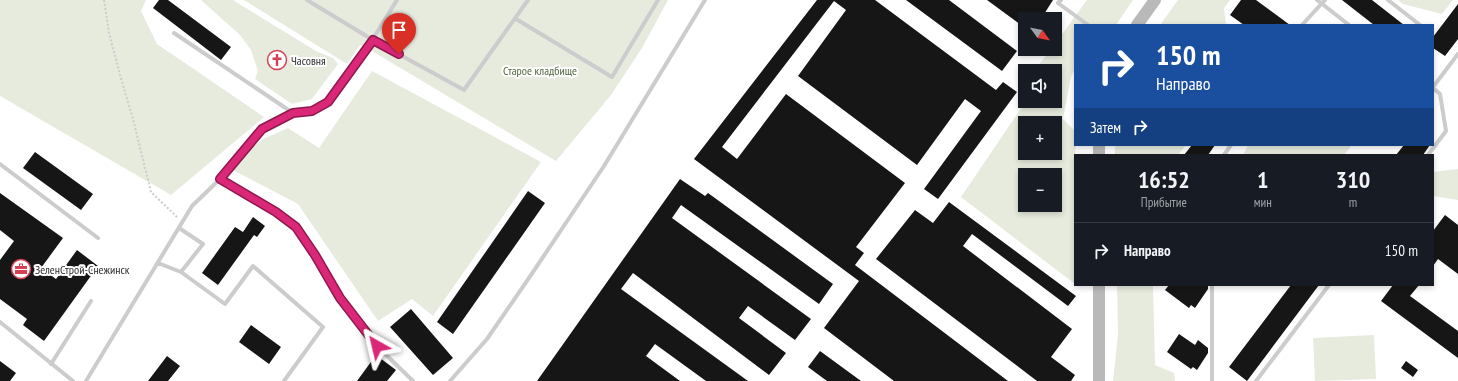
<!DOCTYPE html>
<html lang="ru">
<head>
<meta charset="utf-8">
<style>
	:root { --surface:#171b24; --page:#242831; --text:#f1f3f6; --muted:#9ea1a6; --line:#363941 }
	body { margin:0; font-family:"PT Sans Narrow",sans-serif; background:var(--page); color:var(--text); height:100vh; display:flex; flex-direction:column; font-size:15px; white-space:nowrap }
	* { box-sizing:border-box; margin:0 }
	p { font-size:13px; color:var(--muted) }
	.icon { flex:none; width:22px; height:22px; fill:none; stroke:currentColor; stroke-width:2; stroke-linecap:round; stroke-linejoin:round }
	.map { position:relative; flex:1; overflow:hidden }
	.panel { position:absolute; left:1074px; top:154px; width:360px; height:132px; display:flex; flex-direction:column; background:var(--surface); border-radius:0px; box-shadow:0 2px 6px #0003 }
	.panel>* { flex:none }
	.banner { position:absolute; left:1074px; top:24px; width:360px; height:122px; border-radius:0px; box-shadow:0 2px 6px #0003; background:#1a4fa0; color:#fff; overflow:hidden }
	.needle { width:26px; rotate:123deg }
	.tools { position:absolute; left:1018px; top:12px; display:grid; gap:8px }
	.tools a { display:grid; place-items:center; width:44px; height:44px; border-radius:0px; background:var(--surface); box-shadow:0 2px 6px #0003; font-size:20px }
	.pin { position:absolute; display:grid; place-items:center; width:34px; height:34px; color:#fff; margin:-41px -17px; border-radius:50% 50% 50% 0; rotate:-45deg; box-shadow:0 0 4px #0007 }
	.pin .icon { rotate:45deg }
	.me { position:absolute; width:44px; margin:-22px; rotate:323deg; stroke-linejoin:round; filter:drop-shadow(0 0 3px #0008) }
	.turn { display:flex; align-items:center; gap:14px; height:84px; padding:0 16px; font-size:18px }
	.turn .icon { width:52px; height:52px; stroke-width:2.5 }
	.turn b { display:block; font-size:28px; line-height:34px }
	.then { display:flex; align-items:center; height:38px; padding:0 16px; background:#0003; gap:8px; font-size:15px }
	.eta { display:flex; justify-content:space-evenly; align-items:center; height:68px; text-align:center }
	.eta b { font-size:24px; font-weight:700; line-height:28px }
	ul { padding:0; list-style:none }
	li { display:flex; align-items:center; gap:12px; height:56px; padding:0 16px; border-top:1px solid var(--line) }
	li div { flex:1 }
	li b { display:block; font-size:15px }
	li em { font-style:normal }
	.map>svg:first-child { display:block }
	.green { fill:#e6ebde; fill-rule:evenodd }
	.building { fill:#161616 }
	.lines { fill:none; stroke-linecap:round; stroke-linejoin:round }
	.path { stroke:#ccc; stroke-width:2; stroke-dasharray:2 2; stroke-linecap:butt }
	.lane { stroke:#ccc; stroke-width:4 }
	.secondary { stroke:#b9b9b9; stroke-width:12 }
	.route-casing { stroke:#8e194d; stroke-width:10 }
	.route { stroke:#db2777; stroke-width:7 }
	.labels { text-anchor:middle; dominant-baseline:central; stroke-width:4; stroke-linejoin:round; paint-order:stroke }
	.poi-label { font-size:12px; fill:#2f2f2f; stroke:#fff; text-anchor:start }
	.park-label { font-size:12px; fill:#546740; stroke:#fff }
</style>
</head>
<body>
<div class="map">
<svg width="1458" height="381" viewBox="0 0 1458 381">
	<rect width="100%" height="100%" fill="#fff"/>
	<path class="green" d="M0,0H146L141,11L157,44L264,117L171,195L0,96Z
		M201,0H233L316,51L333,58L338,64L312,99L292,104L255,79L258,71L251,50L240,35Z
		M244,0H668L642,48L611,95L556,161L367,48L360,45L347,64Z
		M1087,0H1133L1116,25H1075V69L1071,77L1063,119L1075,131V145H1076L1075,155V284L961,197L1026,101H1055V71H1034L1051,49H1055V44ZM1025,123H1055V153H1025ZM1025,175H1055V205H1025Z
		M1178,0H1230L1224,8L1226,25H1160Z
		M1398,0H1453L1442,14L1403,4Z
		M372,71L541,162L433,316L412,299L378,321L298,204L227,167L263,139L288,128L319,148Z
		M1115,145H1186L1178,155H1115Z
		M1248,145H1352L1344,155H1243Z
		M1458,169V200L1433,196V172Z
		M1117,285H1153L1155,365L1174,373L1175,381H1113L1118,334Z
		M1374,335L1376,379L1315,381L1313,338Z"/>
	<path class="building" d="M159,0H168L231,47L221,60L153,8Z
		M817,0H875L996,90L1003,82L1017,92L938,199L924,189L981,111L965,99L917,165L798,76L846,10L834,1L722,147L737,159L786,94L905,183L856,247L864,253L855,265L1008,381H894L824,328L859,281L694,159Z
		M906,0H949L1017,51L1002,71Z
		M987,0H1053L1041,19H1025V28Z
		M1241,0H1256L1290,25H1244L1230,15Z
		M1342,0H1372L1404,25H1374Z
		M1458,4V39L1445,56L1433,48V37Z
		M1192,145H1215L1208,155H1184Z
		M1404,145H1430L1423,155H1396Z
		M35,152L93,194L81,210L23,168Z
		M680,179L705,196L708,193L833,284L819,304L681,205L672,218L811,319L795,340L748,306L739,318L786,353L769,375L633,273L621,289L748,381H706L655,344L646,356L680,381H537Z
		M528,191L545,203L453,334L437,322Z
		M0,193L63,238L41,268L56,279L77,250L98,266L44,341L23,325L27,319L0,299V260L14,241L0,230Z
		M949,202L1076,296L1068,306L972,234L963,246L1072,329L1051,357L1075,375L1071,381H1037L876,259L915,210L933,223Z
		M1445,215L1458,225V274L1438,259L1433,266V231Z
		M253,217L265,226L257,237L254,235L218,285L202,273L235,227L243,232Z
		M1169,285H1208V289L1195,308L1191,305L1189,308L1165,290Z
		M1291,285H1319L1247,381L1229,367Z
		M1393,285H1419L1410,296L1458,331V358L1381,301Z
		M411,309L453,358L433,375L390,327Z
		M251,325L281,347L269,364L239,342Z
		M1179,334L1195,345L1198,340L1208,348V353L1197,370L1193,367L1191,369L1167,352Z
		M820,351L861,381H827L808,367Z
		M376,355L396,370L387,381H357Z
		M167,356L180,366L168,381H148Z
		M0,361L16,373L10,381H0Z
		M1406,361L1418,370L1413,377L1401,368Z"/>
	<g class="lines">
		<path class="path" d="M104,0L109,33L120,75L133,119L151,192L177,217"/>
		<path class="lane" d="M307,0L373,40L464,90L528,0
			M1061,0L1058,3L1088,25
			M1317,0L1349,25
			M1388,0L1420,25
			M516,19L612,77L658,0
			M1302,25L1325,0
			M174,33L293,113
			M1433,87L1458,54
			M1224,155L1231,145
			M1428,155L1446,131L1440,94L1433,88
			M0,164L98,238
			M220,179L276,212L296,227L315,255L340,298L377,346L413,381
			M158,263L181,272L203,244L179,228
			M181,272L225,304L253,266L323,327L284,381
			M0,322L73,381
			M51,364L91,301
			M86,381L192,206L220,179L262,129L293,113L312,111L328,102L361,58L397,0
			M450,381L487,339L531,275L604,166L705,0
			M1212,381V285
			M1256,381L1329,285"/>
		<path class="secondary" d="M1137,25L1155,0
			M1099,145V155
			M1099,381V285"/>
	</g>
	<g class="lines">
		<g class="route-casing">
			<path id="route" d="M377,346L340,298L315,255L296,227L276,212L220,179L262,129L293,113L312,111L328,102L373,40L399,54"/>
		</g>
		<use href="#route" class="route"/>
	</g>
	<defs>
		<g id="church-ring" transform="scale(1)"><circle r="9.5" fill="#fff" stroke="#d64055" stroke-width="1.5"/><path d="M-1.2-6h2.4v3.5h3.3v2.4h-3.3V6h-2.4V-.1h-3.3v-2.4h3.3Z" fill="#d64055"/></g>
		<g id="office-ring" transform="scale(1)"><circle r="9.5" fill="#fff" stroke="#d64055" stroke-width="1.5"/><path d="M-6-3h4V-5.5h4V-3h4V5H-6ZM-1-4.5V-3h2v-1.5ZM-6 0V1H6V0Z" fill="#d64055"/></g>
	</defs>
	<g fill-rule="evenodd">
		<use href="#church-ring" x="277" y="60"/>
		<use href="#office-ring" x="21" y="269"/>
	</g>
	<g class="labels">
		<g class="poi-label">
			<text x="291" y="60">Часовня</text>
			<text x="35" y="269">ЗеленСтрой-Снежинск</text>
		</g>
		<g class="park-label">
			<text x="540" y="70">Старое кладбище</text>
		</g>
	</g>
</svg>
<div class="tools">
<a><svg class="needle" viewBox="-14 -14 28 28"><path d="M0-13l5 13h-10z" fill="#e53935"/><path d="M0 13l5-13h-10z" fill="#9ea1a6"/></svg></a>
<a><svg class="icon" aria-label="sound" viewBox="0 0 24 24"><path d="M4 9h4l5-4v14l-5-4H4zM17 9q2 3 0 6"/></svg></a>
<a>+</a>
<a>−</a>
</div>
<div class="pin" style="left:399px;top:54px;background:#d93025"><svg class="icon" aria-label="arrive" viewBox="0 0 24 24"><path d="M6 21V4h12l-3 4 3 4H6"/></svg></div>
<svg class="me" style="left:377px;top:346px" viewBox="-20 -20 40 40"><path d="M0-17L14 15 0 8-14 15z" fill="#db2777" stroke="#fff" stroke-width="4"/></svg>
<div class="banner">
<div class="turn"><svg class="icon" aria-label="right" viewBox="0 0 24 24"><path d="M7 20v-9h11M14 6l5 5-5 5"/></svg><div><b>150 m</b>Направо</div></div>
<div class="then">Затем<svg class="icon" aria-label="right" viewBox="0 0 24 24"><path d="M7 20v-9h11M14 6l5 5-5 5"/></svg></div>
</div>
<section class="panel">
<div class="eta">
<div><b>16:52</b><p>Прибытие</p></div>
<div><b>1</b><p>мин</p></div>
<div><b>310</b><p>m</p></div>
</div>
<ul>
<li><svg class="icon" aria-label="right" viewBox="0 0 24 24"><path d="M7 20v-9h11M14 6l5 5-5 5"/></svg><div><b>Направо</b></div><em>150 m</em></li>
</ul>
</section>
</div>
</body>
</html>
